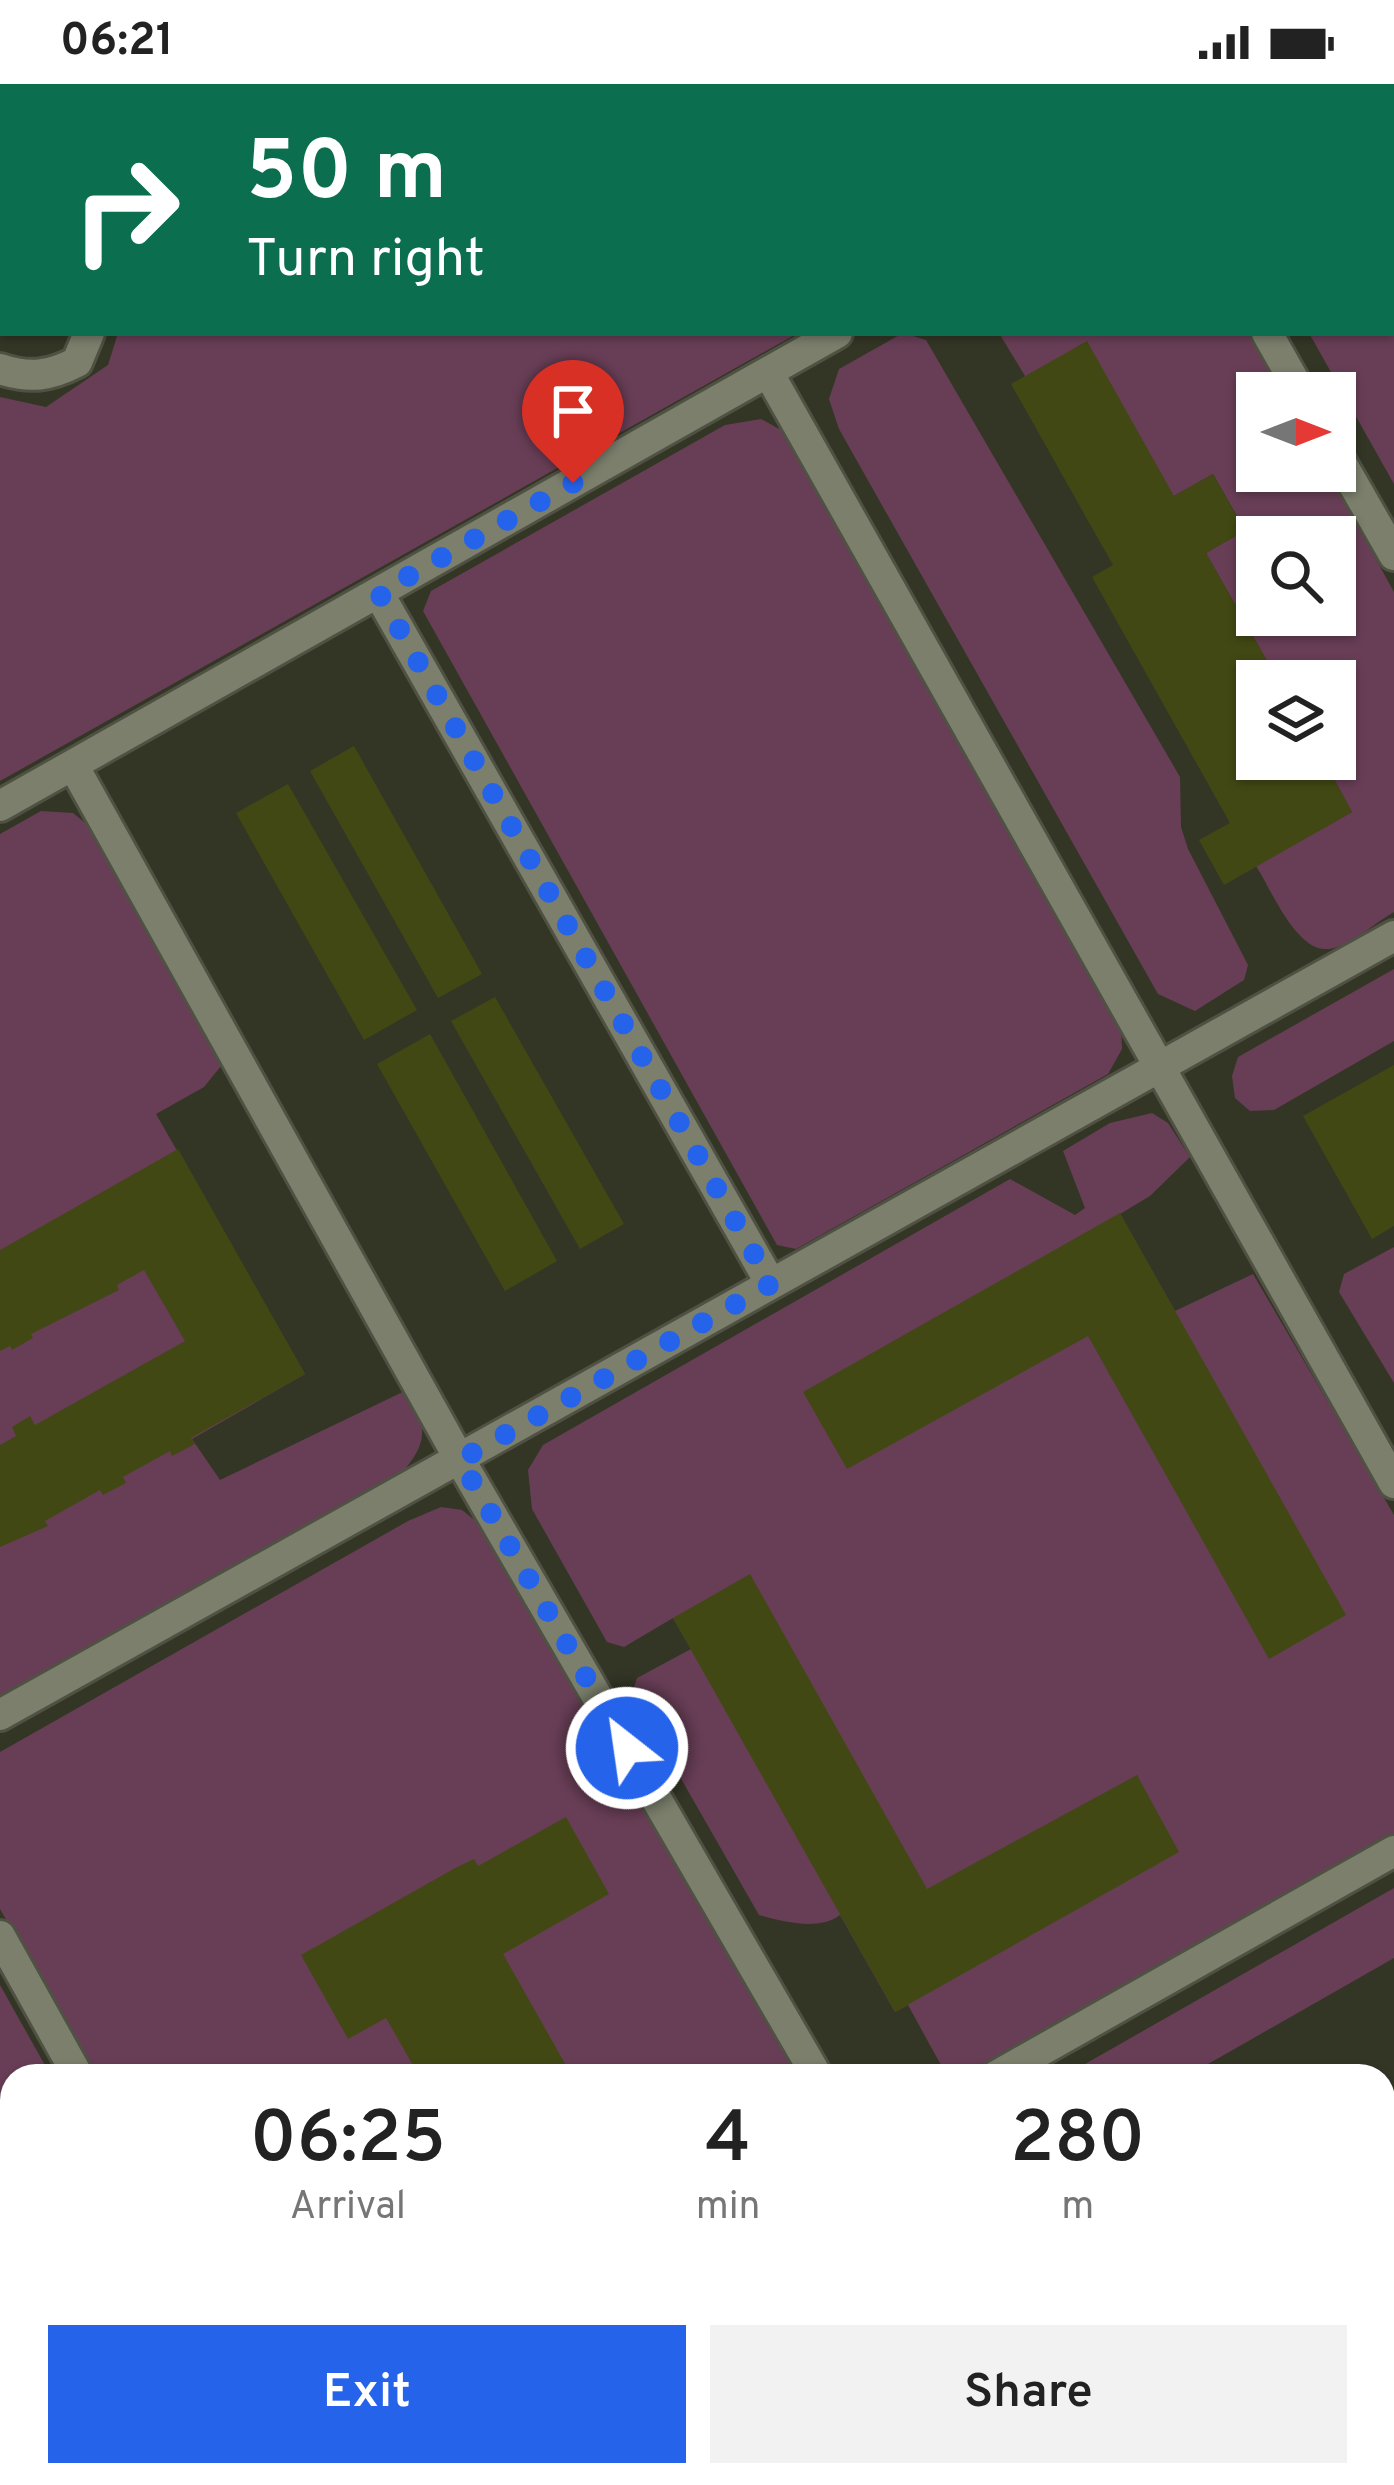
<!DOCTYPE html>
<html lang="en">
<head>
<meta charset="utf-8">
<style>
	:root { --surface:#fff; --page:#f2f2f2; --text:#222; --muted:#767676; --accent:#2563eb }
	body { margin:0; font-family:Overpass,sans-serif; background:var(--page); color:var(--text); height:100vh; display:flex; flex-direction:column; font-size:45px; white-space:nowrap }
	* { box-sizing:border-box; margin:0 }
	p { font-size:39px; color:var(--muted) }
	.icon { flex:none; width:66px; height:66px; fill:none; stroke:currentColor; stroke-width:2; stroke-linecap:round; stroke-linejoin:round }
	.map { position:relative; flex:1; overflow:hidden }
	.sheet { position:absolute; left:0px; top:1980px; width:1395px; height:423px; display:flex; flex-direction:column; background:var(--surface); border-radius:36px 36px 0 0; box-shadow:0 3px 9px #0004 }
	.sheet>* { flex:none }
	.guide { position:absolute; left:0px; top:0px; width:1395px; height:252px; box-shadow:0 3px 9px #0004; background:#0b6e4f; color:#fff; overflow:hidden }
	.needle { width:78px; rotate:90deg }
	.buttons { position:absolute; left:1236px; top:288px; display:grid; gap:24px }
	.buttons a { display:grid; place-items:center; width:120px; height:120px; border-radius:0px; background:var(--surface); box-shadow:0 3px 9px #0004; font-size:60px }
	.pin { position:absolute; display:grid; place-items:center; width:102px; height:102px; color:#fff; margin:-123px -51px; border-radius:50% 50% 50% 0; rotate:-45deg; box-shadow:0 0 12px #0007 }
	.pin .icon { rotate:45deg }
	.me { position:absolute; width:132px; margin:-66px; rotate:330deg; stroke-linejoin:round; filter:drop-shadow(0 0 9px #0008) }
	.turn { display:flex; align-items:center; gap:42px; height:252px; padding:0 48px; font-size:54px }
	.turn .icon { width:156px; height:156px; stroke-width:2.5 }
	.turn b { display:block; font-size:84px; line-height:102px }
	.eta { display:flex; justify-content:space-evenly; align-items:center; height:204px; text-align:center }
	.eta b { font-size:72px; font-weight:600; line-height:84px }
	.button { display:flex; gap:24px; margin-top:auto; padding:24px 48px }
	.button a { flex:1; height:138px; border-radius:0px; background:var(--accent); color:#fff; font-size:48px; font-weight:600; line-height:138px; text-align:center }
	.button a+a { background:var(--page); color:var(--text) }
	.status { display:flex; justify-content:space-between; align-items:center; height:84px; padding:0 60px; background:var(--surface); direction:ltr }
	.status svg { height:33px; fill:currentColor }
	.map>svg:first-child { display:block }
	.green { fill:#683e56; fill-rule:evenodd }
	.building { fill:#424814 }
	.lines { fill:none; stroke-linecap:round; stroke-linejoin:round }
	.minor-casing { stroke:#4f5143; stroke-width:36 }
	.path { stroke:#76786a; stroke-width:8; stroke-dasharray:6 6; stroke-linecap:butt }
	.minor { stroke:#7b7f6c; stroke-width:30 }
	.route { stroke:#2563eb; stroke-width:21; stroke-dasharray:0 37.8 }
</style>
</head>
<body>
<div class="status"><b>06:21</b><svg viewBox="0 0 49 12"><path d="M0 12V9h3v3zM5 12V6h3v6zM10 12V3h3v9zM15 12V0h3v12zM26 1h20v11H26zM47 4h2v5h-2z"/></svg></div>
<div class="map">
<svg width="1394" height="2401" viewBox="0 0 1394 2401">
	<rect width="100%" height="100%" fill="#333625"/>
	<path class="green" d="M353,0H1394V400L1309,249H1392V3H351Z
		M118,249H798L0,697V313L46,323L108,281Z
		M903,249L926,256L1180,693L1181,743L1188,765L1248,881L1244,896L1195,927L1158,910L839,345L829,315L839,285Z
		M999,249H1250L1283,309H1257V387H1327L1394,508V828C1376,838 1348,864 1328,865C1296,868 1271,805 1256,782L1352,728L1323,675H1335V597H1293L1286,585L1275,591L1206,469L1245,446L1213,390L1174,412L1025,292ZM1257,453H1335V531H1257Z
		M761,335L792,352L1121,941L1122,965L1108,990L796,1165L777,1161L423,527L431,507L725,341Z
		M41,727L73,729L100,751L221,982L204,1003L156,1030L305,1290L192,1355L220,1396L411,1304C424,1346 431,1355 401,1390L0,1615V750Z
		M1394,885V957L1274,1026L1250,1027L1235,1014L1232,992L1238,973Z
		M1152,1029L1168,1039L1190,1073L1150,1112L1120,1130L1175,1227L1253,1190L1394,1431V1750L967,1992H947L908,1921L895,1928L840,1831C819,1847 783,1838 759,1831L632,1609L637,1594L691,1565L673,1534L624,1563L607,1558L532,1425L528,1386L543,1361L1010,1095L1075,1131L1085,1124L1063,1067L1110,1039Z
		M1394,1163V1299L1339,1208L1344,1190Z
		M441,1423L462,1426L481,1441L800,1992H97L0,1825V1668L408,1437Z
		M1394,1804V1874L1187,1992H1064Z
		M0,1901L51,1992H12V2391H155L110,2401H0Z
		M320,2391H483L465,2401H292Z"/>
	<path class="building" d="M1087,257L1174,412L1213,390L1245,447L1206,469L1275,591L1286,585L1293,597H1257V675H1323L1352,728L1224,801L1199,756L1230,739L1092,493L1113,481L1011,300Z
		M354,662L482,890L438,914L310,687Z
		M288,700L417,926L364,956L236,729Z
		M495,913L624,1140L580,1165L451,937Z
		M430,950L557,1177L505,1207L377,980Z
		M1394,981V1142L1372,1155L1303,1032Z
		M178,1065L305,1290L191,1354L195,1360L172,1372L170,1367L123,1393L126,1399L103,1411L100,1406L45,1437L48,1442L0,1463V1361L16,1352L12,1343L30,1332L35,1341L185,1257L144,1186L117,1201L119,1206L31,1250L33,1254L12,1266L10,1262L0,1267V1166Z
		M1120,1129L1346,1531L1269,1575L1088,1252L847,1385L803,1308Z
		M750,1490L927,1805L1137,1691L1179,1768L895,1928L673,1534Z
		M566,1733L609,1810L503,1870L572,1992H419L386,1934L348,1955L301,1871L457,1783L474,1775L478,1782Z"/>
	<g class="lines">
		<g class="minor-casing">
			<path id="minor" d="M188,3L192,0
				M1267,249L1301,309
				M0,285C30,295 50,292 77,278L89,249
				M768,288L1394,1399
				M1335,368L1394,471
				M379,510L771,1200
				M73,681L460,1376L817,1992
				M0,722L837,249
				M0,1631L1394,852
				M0,1852L78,1992
				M996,1992L1394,1767
				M189,2401L219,2391"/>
		</g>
		<path class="path" d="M1212,3L1215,0"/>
		<use href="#minor" class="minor"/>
	</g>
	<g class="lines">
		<path class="route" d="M573,399L379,509L771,1200L460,1376L627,1664"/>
	</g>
</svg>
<div class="buttons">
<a><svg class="needle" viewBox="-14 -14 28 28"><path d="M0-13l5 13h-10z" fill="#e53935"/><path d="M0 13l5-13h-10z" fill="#767676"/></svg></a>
<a><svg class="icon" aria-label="search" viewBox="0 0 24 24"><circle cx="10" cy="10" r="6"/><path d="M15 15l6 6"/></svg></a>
<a><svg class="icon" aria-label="layers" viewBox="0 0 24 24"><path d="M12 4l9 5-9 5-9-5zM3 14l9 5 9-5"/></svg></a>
</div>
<div class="pin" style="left:573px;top:399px;background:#d93025"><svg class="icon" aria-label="arrive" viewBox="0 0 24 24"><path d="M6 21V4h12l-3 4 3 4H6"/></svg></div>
<svg class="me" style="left:627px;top:1664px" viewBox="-20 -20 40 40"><circle r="17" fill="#2563eb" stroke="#fff" stroke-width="3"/><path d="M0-11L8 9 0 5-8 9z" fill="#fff"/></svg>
<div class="guide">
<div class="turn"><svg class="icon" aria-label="right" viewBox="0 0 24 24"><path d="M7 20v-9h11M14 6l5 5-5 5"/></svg><div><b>50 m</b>Turn right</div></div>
</div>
<section class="sheet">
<div class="eta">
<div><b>06:25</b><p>Arrival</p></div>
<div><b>4</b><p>min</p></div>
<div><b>280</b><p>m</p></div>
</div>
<div class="button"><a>Exit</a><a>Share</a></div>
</section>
</div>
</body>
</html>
